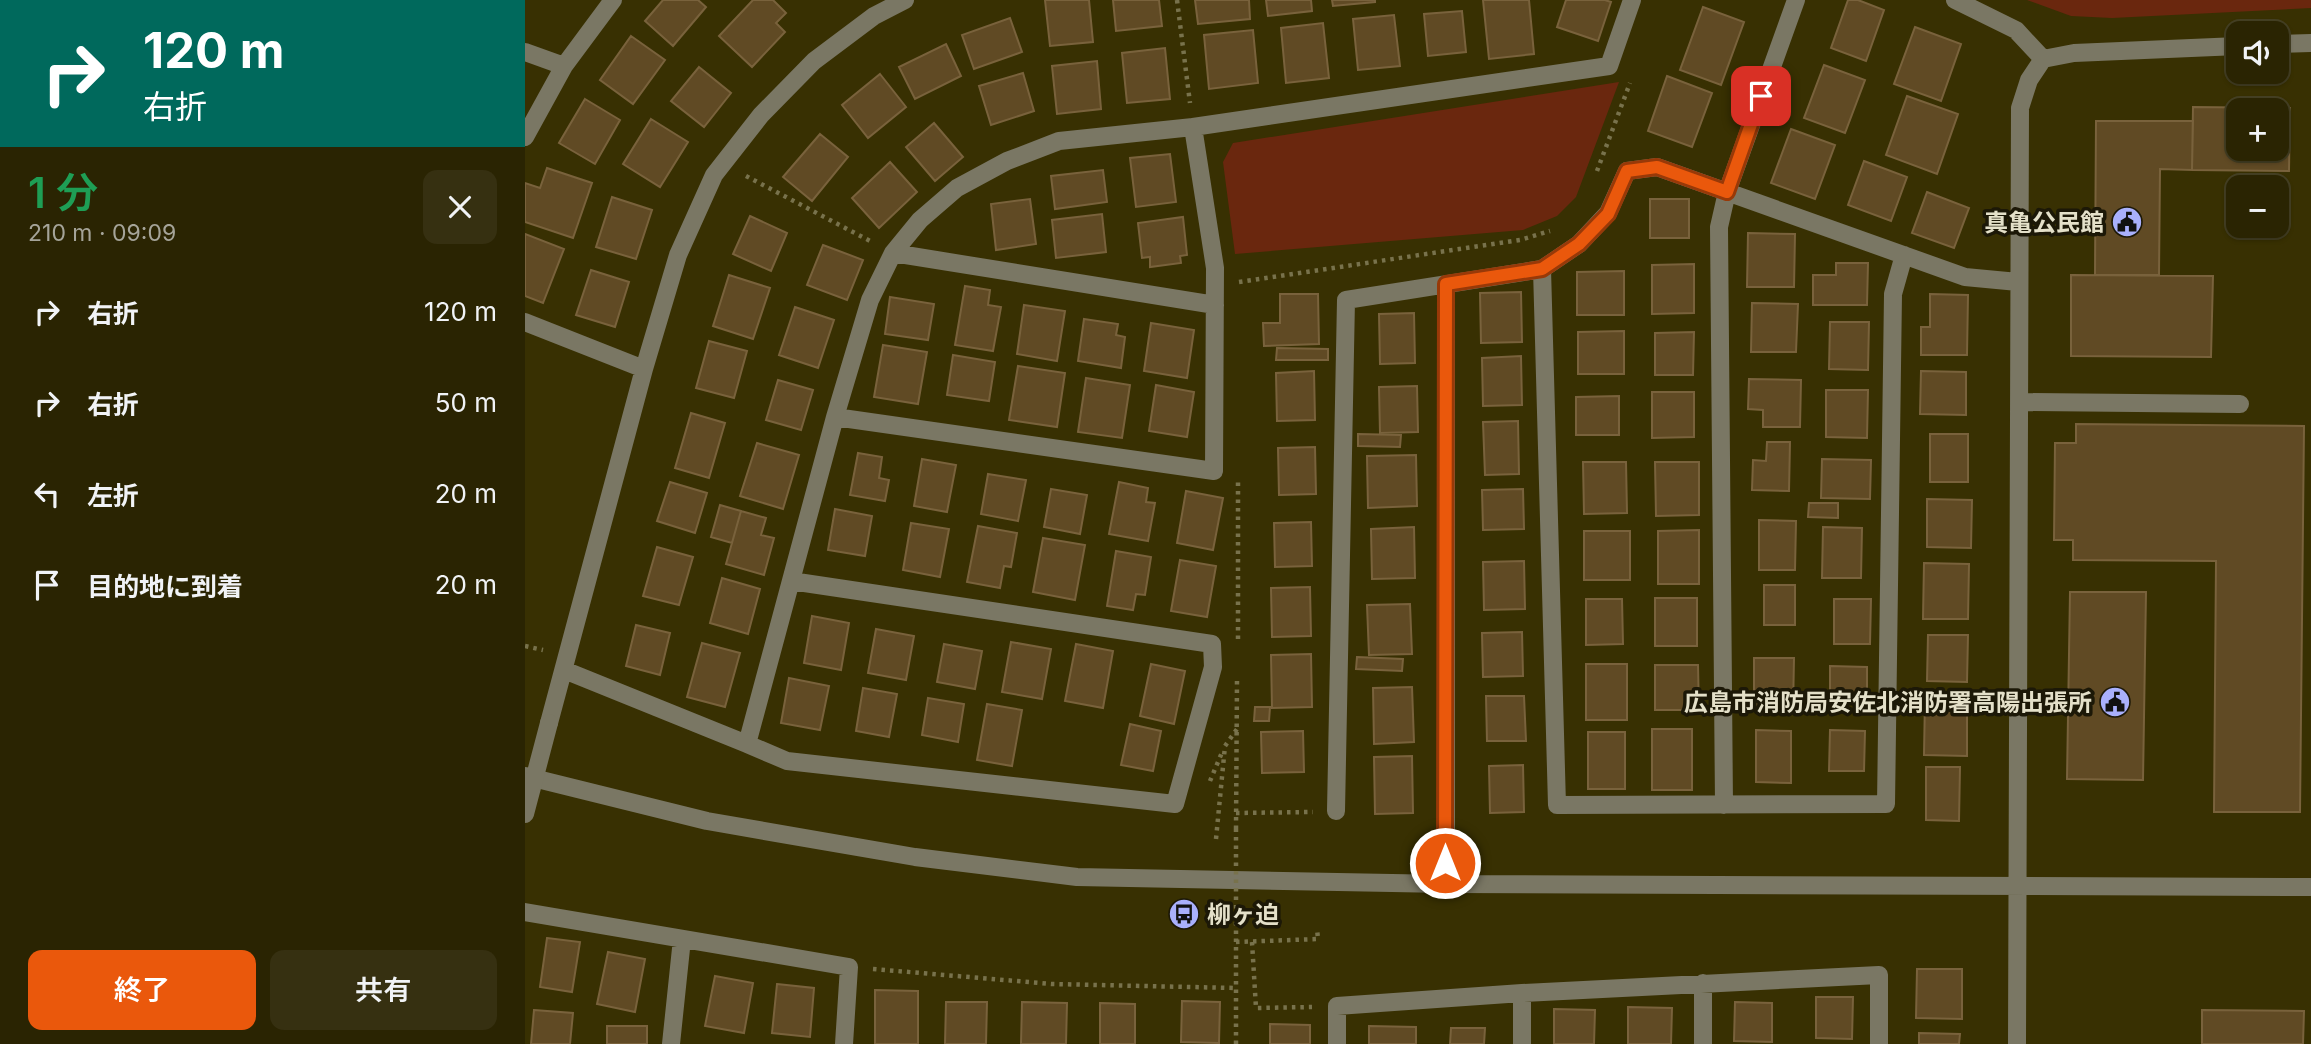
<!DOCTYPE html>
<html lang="ja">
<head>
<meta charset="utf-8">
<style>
	:root { --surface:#2a2402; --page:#363011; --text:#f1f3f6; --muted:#a5a499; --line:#464124; --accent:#ea580c }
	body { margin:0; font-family:Inter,"Noto Sans JP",sans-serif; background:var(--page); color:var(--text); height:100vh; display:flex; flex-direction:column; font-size:26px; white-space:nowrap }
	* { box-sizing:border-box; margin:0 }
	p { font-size:23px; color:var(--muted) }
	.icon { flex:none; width:38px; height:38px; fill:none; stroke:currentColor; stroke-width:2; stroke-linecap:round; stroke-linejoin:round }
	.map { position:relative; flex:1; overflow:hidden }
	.side { display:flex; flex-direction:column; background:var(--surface); width:525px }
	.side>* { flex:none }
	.banner { background:#00695c; color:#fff; overflow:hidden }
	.buttons { position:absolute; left:1701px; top:21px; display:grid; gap:14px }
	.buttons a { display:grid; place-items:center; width:63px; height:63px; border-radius:14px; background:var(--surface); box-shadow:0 2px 5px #0004,0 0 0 2px var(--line); font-size:35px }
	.pin { position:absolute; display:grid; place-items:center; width:60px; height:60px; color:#fff; margin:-30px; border-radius:14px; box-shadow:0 4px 10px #0006 }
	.me { position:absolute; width:77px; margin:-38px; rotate:0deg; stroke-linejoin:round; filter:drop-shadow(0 0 5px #0008) }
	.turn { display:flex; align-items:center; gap:24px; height:147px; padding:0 28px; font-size:32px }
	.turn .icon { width:91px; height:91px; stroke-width:2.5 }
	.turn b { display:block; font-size:49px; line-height:60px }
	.round { display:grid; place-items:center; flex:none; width:74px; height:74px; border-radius:14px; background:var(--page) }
	.overview { display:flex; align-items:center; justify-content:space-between; height:119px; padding:0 28px }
	h1 { font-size:42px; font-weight:600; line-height:52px; color:#1e9e55 }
	.primary-button { display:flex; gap:14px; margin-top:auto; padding:14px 28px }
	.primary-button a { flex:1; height:80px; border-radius:14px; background:var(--accent); color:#fff; font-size:28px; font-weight:600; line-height:80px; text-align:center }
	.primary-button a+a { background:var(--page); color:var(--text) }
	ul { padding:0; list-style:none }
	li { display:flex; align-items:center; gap:21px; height:91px; padding:0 28px }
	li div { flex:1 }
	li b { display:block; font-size:26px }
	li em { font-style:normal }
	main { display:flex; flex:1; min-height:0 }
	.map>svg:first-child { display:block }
	.green { fill:#6a270e }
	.building { fill:#604a24; stroke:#79623c; stroke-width:2; fill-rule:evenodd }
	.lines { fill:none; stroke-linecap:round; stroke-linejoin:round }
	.path { stroke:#78724c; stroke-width:4.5; stroke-dasharray:3.5 5; stroke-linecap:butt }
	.minor { stroke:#7a7764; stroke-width:18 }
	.path-bridge { stroke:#78724c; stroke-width:4.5; stroke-dasharray:3.5 5; stroke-linecap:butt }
	.minor-bridge { stroke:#7a7764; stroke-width:18 }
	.route-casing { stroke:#983908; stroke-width:18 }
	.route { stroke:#ea580c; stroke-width:12 }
	.labels { text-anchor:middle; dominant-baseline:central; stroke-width:7; stroke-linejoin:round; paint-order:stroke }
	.poi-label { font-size:24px; font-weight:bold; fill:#e4e0c9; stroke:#1c1807; text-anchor:end }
</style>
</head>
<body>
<main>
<section class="side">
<div class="banner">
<div class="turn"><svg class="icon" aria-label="right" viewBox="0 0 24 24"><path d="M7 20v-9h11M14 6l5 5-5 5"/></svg><div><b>120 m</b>右折</div></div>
</div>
<div class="overview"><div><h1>1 分</h1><p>210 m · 09:09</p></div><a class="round"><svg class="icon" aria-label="close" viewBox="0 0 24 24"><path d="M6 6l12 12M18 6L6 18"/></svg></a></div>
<ul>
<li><svg class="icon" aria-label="right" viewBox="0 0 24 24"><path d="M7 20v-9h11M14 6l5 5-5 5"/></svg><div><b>右折</b></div><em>120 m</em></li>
<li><svg class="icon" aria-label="right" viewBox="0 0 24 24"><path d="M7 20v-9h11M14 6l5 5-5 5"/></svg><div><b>右折</b></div><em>50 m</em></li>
<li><svg class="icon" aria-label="left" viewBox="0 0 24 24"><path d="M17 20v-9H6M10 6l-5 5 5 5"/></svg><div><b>左折</b></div><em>20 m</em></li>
<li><svg class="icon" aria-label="arrive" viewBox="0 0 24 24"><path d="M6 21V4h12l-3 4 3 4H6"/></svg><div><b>目的地に到着</b></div><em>20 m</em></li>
</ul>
<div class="primary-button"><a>終了</a><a>共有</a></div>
</section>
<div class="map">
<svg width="1786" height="1044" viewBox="0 0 1786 1044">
	<rect width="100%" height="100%" fill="#383002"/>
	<path class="green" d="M1502,0H1786V8L1587,18L1546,16Z
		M1094,82L1051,197L1032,216L998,230L710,254L698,162L708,143Z"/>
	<path class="building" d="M138,0H173L181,7L148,46L120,21Z
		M228,0H248L261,13L251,23L260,32L227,67L194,36Z
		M520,0H564L568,42L525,46Z
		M588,0H634L637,26L591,31Z
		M670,0H724L725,19L673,24Z
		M741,0H786L787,11L743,16Z
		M807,0H850V2L808,6Z
		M958,0H1004L1009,54L964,59Z
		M1041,0H1080L1086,2L1073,41L1032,27Z
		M1323,0H1333L1359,10L1341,61L1306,48Z
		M1178,7L1219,22L1196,85L1155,70Z
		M937,11L941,52L903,56L899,14Z
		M869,15L875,66L833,70L828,19Z
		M485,18L497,52L449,69L437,35Z
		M798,23L804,78L761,83L756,28Z
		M1390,27L1436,44L1416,101L1369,84Z
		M728,30L733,83L684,89L679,35Z
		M106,36L140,60L108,104L75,80Z
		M421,44L436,76L390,99L374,67Z
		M640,48L645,99L602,103L597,53Z
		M572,61L576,109L532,114L527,66Z
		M1299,65L1340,80L1320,133L1279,118Z
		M174,67L206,93L179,127L146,101Z
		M498,73L509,111L466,125L454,86Z
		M355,74L381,107L343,138L317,105Z
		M1142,76L1187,93L1167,147L1123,131Z
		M1382,96L1433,114L1412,174L1361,155Z
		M60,99L95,120L70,164L34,143Z
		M1668,107L1765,108L1764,171L1667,170ZM1713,110H1752V149H1713Z
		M126,119L163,142L135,187L98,164Z
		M1571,121H1668L1667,170L1635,169L1634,275H1570Z
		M409,123L438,157L410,181L381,147Z
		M1266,129L1310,145L1290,199L1246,183Z
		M295,134L323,157L287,201L258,177Z
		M645,154L651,202L611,207L605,158Z
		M1339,161L1382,177L1366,221L1323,205Z
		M365,162L392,192L354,228L327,198Z
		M22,168L67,183L48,238L0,222V183L15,188Z
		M578,170L582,202L530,209L526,176Z
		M1402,192L1444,208L1429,248L1387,233Z
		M87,197L127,210L111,259L71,247Z
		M505,199L511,244L471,250L466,204Z
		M1125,199H1164V238H1125Z
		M577,214L581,252L531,258L527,220Z
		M225,216L262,233L246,271L208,254Z
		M658,217L662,255L655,256L656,263L625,267V257L617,258L613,223Z
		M1223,233L1270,234L1269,287H1222Z
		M0,234L39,249L18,303L0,296Z
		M298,245L338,260L322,300L282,285Z
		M1311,263H1343L1342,305H1288V275H1311Z
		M1169,264V313L1127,314V265Z
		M66,270L104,282L90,327L51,315Z
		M1099,271V315H1052V272Z
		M204,275L245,288L228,339L188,326Z
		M1546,275L1688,276L1686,357L1546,356Z
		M440,286L465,290L463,305L476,307L468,351L430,345Z
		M996,292L997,342L956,343L955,293Z
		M755,294H793L794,344L739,346L738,323H755Z
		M1405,294L1443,295L1442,355H1396V327H1405Z
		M365,297L409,304L403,340L360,334Z
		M1227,303L1273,304L1271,352H1226Z
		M499,305L540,311L532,361L492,354Z
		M270,307L309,320L293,368L254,355Z
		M889,313L890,363L855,364L854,314Z
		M559,319L593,324L591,335L600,337L596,368L553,361Z
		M1305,322H1344L1343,370L1304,369Z
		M626,323L669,330L662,378L619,371Z
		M1099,331V374H1053V332Z
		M1169,332L1168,375H1130V333Z
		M184,341L222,351L209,398L171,388Z
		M358,345L402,352L393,404L349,397Z
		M752,348L803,349V360H751Z
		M428,355L470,362L464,401L422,395Z
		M996,356L997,405L958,406L957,358Z
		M493,366L540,373L532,427L484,420Z
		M789,371L790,420L752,421L751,373Z
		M1396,371L1441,372V415L1395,414Z
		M561,378L605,385L597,438L553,432Z
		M1224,379L1276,380L1275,427H1238V410L1223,409Z
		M253,380L288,390L276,430L241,420Z
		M631,385L669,392L662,437L624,431Z
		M892,386L893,432L855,433L854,387Z
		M1301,390H1343L1342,438L1301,437Z
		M1127,392H1169V437L1127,438Z
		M1094,396V435H1051V397Z
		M166,413L200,423L184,478L150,468Z
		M993,421L994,474L960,475L958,422Z
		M1551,424L1779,426L1775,812H1689L1691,561L1548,560V540H1529L1530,443H1551Z
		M833,434L876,435L875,447L833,446Z
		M1405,434H1443V482H1405Z
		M1242,442H1265L1264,491L1227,490L1228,460L1241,461Z
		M232,443L274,455L258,509L215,496Z
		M790,447L791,494L754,495L753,448Z
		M333,453L357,457L354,478L364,480L360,501L325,495Z
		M891,455L892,506L843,508L842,456Z
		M397,459L431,465L422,512L389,506Z
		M1297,459L1346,460L1345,499L1296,498Z
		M1058,462H1101L1102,513L1059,514Z
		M1130,462H1174V515L1131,516Z
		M463,474L501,480L493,521L456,514Z
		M145,482L182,493L170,533L132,521Z
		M594,482L623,488L621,502L630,503L623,541L584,534Z
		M526,489L562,495L555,534L519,527Z
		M998,489L999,529L958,530L957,490Z
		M661,491L698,498L688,550L652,543Z
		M1402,499L1447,500L1446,548L1402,547Z
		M1284,503H1313V518L1283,517Z
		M195,505L216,511L207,543L186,537Z
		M310,509L347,516L340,556L303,550Z
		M216,511L241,518L236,535L249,538L239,575L201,564Z
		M1234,520L1271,521L1270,570H1234Z
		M786,522L787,566L750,567L749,523Z
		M386,523L424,529L415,577L378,570Z
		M453,526L492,533L486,567L479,566L475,588L442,582Z
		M889,527L890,578L847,579L846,529Z
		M1298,527L1337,528L1336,578H1297Z
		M1174,530V584H1133V531Z
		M1059,531H1105V580H1059Z
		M518,538L560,545L550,600L508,592Z
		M132,547L168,557L154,605L118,596Z
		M591,551L626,557L620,595L611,594L608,610L582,606Z
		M655,560L691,566L682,617L646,611Z
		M999,561L1000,609L959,610L958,562Z
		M1399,563L1444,564L1443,619H1398Z
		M197,578L235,589L223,634L185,623Z
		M1239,585H1270V625H1239Z
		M785,587L786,636L747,637L746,588Z
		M1545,592H1621L1618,780L1542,779Z
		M1130,598H1172V646H1130Z
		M1061,599H1097L1098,644L1061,645Z
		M1309,599H1346L1345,644H1309Z
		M885,604L887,654L844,655L842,605Z
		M287,616L324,623L316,670L279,663Z
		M111,625L145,633L135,675L101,666Z
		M351,629L389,636L381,680L343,673Z
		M997,632L998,676L958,677L957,633Z
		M1403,635H1443L1442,682L1402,681Z
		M486,642L526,649L517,699L477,692Z
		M177,643L215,653L200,707L162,697Z
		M419,644L457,651L450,689L412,682Z
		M551,644L588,651L578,708L540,701Z
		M786,654L787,707L747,708L746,655Z
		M832,657L878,659L877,671L831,669Z
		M1229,658H1269L1268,711L1229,710Z
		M626,664L660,671L649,724L615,716Z
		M1061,664H1102V720H1061Z
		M1130,665H1173L1174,710H1130Z
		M1305,666L1342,667V704L1305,703Z
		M264,678L304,686L295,730L256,723Z
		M887,687L889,742L849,744L848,688Z
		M338,688L372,694L364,737L331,731Z
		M961,696H999L1001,741H962Z
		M403,698L439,704L433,742L397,735Z
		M1400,698L1442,699V756L1399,755Z
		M462,704L497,710L487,766L452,760Z
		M730,707H745L744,721H729Z
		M605,724L636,731L628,771L596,765Z
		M1127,729H1167V790H1127Z
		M1231,730L1266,731V783L1231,782Z
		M1305,730L1340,731L1339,771H1304Z
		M778,731L779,772L737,773L736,732Z
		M1063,732H1100V789H1063Z
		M887,756L888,813L850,814L849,757Z
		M998,765L999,812L965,813L964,766Z
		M1401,767H1435L1434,821L1401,820Z
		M22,938L55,942L47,992L15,987Z
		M83,952L120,959L110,1012L72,1004Z
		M1392,969H1437V1019L1391,1018Z
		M190,976L228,983L219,1033L180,1026Z
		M252,984L289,988L285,1037L247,1033Z
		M350,990L393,991V1044H350Z
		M1291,997H1328L1327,1039L1291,1038Z
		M657,1001L695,1002L694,1043L656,1042Z
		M421,1002H462L461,1044H420Z
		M497,1002L542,1003L541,1044H496Z
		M1210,1002L1247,1003V1042L1209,1041Z
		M575,1003L610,1004V1044H575Z
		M1103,1007L1147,1008L1146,1044H1103Z
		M1029,1009L1070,1010L1069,1044H1029Z
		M9,1010L48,1013L45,1044H6Z
		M1677,1010L1779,1011L1778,1044H1677Z
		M745,1024L785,1025V1044H745Z
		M82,1026H122V1044H82Z
		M844,1026L891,1027V1044H844Z
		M926,1028H960L959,1044H925Z
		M1394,1033L1435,1034L1434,1044H1394Z"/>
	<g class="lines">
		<path class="path" d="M652,0L665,103
			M1072,171L1105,83
			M221,176L347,242
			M714,282L995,240L1025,231
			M713,639V480
			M0,646L18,650
			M685,781L698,750
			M711,813L788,812
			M711,829L712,679
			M691,839L700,746L712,729
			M711,942L793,939L792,929
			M727,942L731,1008L787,1007
			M348,969L527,984L711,988
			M711,1044V934"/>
		<path class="minor" d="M1430,0L1491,30L1518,59
			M1752,44L1786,43
			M0,52L39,66
			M0,137L39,66L88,0
			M368,253L690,305
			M1017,269L1032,805L1361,804L1368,294L1379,255
			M0,322L119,369
			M1494,402L1715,404
			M310,417L689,471L690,268L668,127
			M39,670L222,744L310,417L345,300L368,253L395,220L432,188L482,161L534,141L668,127L1084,66L1107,0
			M24,723L119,369L153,255L189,175L236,115L289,61L349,16L380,0
			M222,744L262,761L650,804L688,667L687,644L266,581
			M0,776L182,821L390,857L552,877L921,884L1786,887
			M1199,805L1194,227L1202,192L1271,0
			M811,811L821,300L1017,269L1054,244L1083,213L1102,171L1132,167L1440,277L1493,282
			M921,884V284
			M0,912L324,967L319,1044
			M146,1044L157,939
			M812,1044V1006L997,993L1354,975V1044
			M997,1044V993
			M1178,1044V983
			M1492,1044L1495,108L1504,80L1518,59L1549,53L1713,46"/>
		<path class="path-bridge" d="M711,934V829"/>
		<path class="minor-bridge" d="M0,814L24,723"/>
	</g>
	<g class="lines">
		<g class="route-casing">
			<path id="route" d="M920,863L921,284L1017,269L1054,244L1083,214L1102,171L1132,167L1202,192L1236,96"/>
		</g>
		<use href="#route" class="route"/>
	</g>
	<defs>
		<g id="civic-disc" transform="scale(1.575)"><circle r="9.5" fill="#a9b0fc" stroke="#1c1807"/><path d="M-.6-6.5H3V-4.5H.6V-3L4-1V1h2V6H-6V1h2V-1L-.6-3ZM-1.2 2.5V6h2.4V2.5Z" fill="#111"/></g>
		<g id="bus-disc" transform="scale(1.575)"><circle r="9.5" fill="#a9b0fc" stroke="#1c1807"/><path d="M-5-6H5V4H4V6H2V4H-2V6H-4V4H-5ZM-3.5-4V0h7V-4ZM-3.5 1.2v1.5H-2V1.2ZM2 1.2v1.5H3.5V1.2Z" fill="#111"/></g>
	</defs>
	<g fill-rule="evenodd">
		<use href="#civic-disc" x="1602" y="222"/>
		<use href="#civic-disc" x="1590" y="702"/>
		<use href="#bus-disc" x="659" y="914"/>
	</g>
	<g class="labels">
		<g class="poi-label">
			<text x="1579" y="222">真亀公民館</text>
			<text x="1567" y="702">広島市消防局安佐北消防署高陽出張所</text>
			<text x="682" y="914" text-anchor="start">柳ヶ迫</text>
		</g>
	</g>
</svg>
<div class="buttons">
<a><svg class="icon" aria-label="sound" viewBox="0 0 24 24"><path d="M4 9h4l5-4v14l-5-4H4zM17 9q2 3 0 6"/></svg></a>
<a>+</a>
<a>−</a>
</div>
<div class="pin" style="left:1236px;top:96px;background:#d93025"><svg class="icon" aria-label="arrive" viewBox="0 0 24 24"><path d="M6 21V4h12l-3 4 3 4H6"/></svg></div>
<svg class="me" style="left:920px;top:863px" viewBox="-20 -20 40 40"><circle r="17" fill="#ea580c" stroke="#fff" stroke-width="3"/><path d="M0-11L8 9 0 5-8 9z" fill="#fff"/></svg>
</div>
</main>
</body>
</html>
